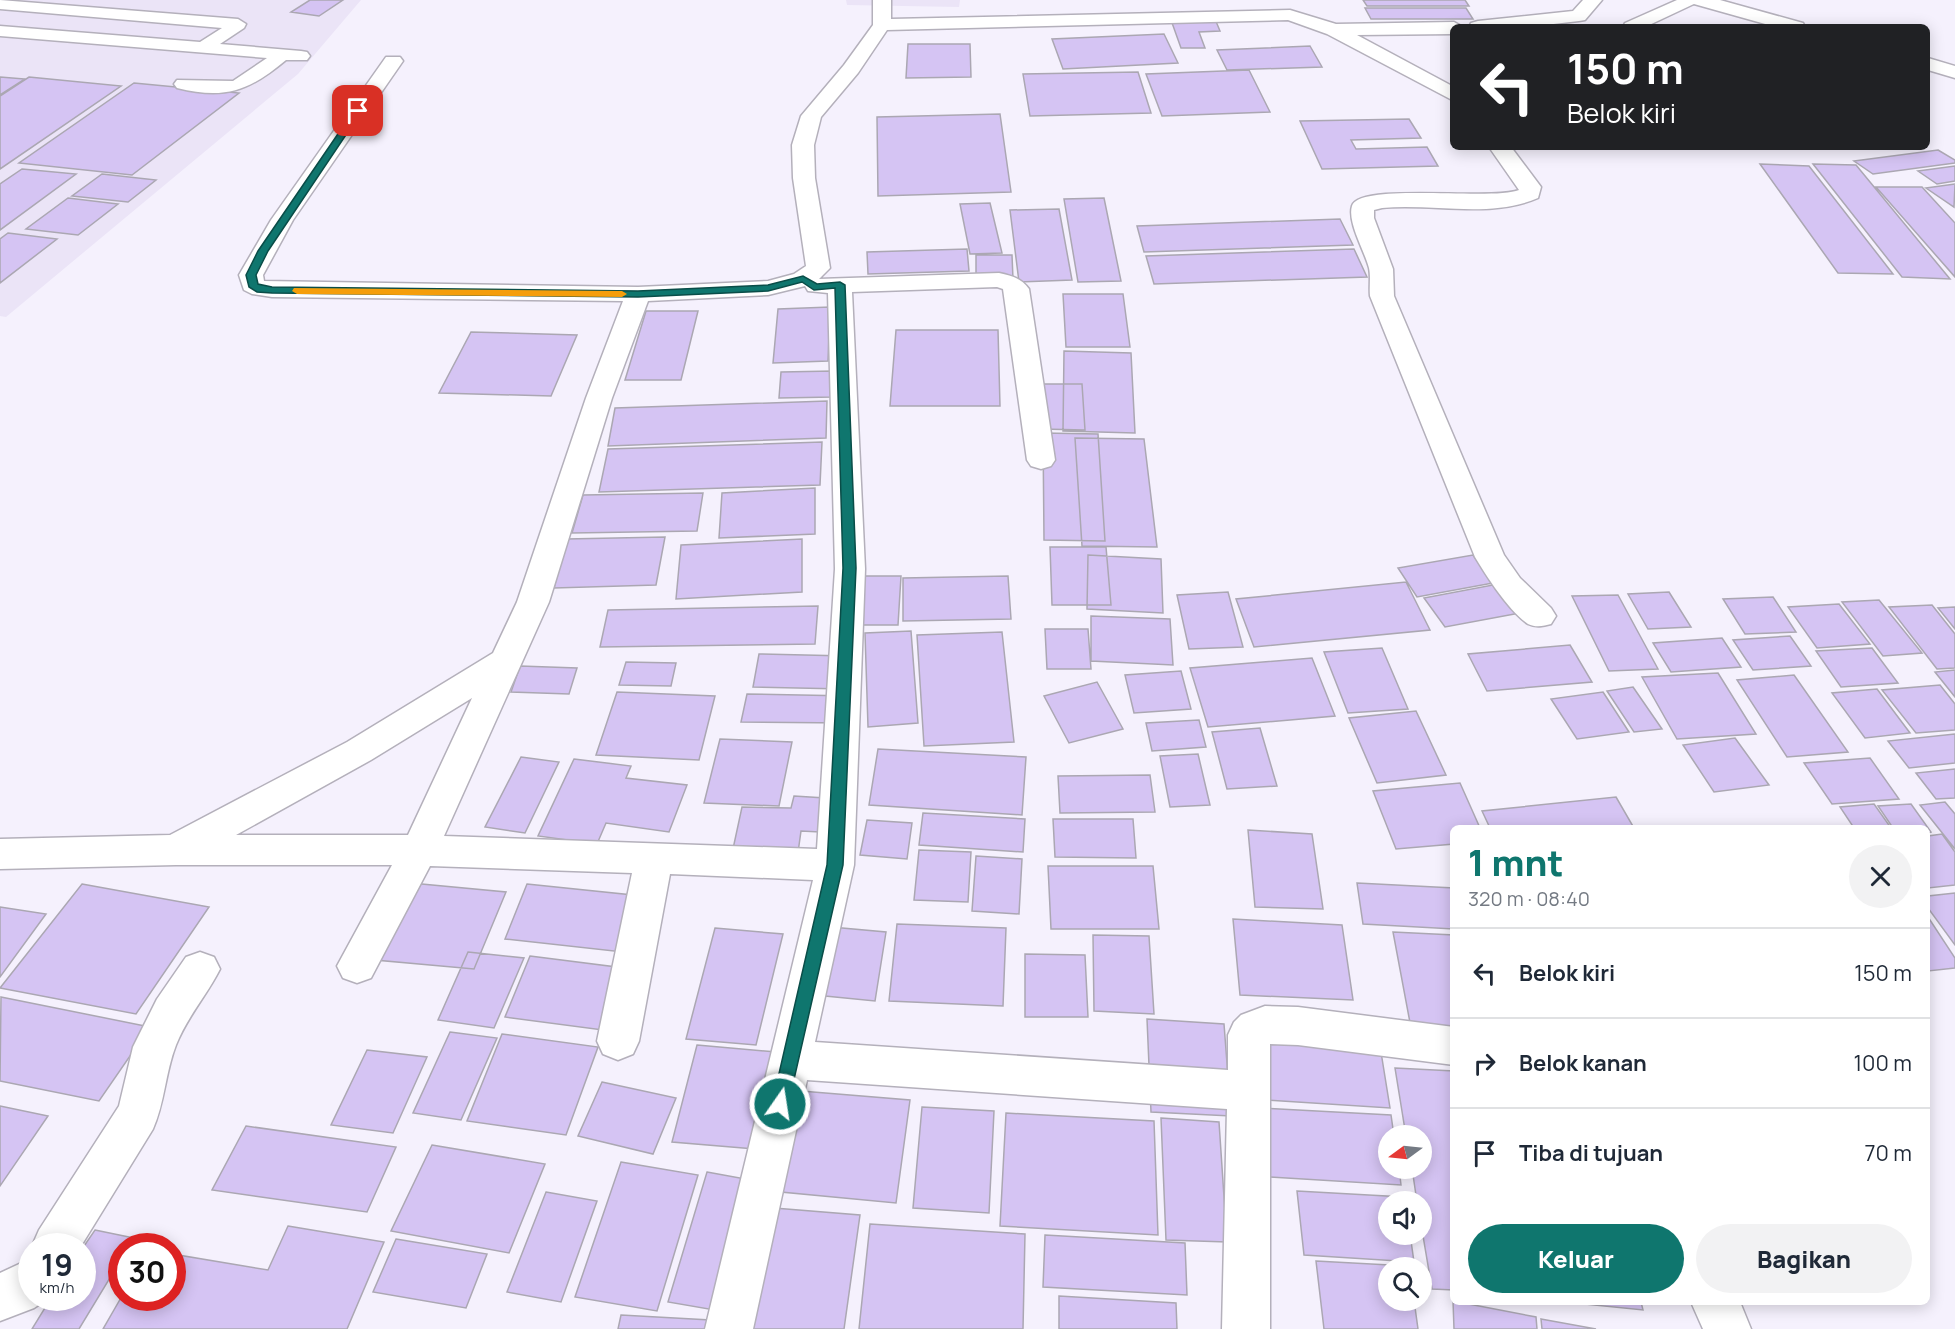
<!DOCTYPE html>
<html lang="id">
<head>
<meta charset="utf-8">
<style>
	:root { --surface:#fff; --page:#f2f2f3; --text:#1f2937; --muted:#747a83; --line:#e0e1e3; --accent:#0f766e }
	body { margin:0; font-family:Manrope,sans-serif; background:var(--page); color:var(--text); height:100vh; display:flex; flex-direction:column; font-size:22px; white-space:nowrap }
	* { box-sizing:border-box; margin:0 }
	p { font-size:20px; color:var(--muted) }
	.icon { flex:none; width:33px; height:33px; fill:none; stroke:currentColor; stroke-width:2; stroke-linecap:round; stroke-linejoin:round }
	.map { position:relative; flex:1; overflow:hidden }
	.side { position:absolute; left:1450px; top:825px; width:480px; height:480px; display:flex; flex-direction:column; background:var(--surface); border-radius:9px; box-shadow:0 3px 15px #0003 }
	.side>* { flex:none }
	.banner { position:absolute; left:1450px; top:24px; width:480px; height:126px; border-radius:9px; box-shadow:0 3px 15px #0003; background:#202124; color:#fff; overflow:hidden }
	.needle { width:39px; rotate:255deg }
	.fabs { position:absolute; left:1378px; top:1125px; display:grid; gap:12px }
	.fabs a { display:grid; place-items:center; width:54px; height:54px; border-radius:50%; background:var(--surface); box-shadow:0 3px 15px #0003; font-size:30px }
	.speed { position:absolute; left:18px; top:1233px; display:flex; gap:12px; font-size:30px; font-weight:700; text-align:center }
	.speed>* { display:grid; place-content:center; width:78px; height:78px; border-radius:50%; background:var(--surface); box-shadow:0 3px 15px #0003; line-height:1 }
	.speed small { font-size:15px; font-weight:400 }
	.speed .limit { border:9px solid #d22; background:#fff; color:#111 }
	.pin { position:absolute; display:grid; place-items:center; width:51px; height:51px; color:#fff; margin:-26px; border-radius:12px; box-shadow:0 3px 9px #0006 }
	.me { position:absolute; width:66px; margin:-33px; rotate:13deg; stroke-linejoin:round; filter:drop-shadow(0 0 4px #0008) }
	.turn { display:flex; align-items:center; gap:21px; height:126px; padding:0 18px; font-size:27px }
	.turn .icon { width:78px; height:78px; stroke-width:2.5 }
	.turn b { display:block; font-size:42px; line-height:51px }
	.round { display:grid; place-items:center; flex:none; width:63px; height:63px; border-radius:32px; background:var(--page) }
	.headline { display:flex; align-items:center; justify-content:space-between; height:102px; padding:0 18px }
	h1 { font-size:36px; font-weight:800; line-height:45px; color:var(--accent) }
	.action { display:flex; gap:12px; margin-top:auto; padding:12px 18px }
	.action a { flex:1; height:69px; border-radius:36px; background:var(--accent); color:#fff; font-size:24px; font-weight:800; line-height:69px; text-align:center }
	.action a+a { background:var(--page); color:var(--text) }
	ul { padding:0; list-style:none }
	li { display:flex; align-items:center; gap:18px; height:90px; padding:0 18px; border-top:2px solid var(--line) }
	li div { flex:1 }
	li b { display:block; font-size:22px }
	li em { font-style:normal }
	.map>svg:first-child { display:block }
	.built { fill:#ebe4f7 }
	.building { fill:#d5c4f3; stroke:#aba7b2; stroke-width:1.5 }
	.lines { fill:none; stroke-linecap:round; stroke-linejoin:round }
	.lane-casing { stroke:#b4b0bb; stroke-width:3 }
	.street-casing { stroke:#b4b0bb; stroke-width:3 }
	.primary-casing { stroke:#b4b0bb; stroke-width:3 }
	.lane { fill:#fff; fill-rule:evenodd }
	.street { fill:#fff; fill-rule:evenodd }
	.primary { fill:#fff; fill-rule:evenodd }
	.route { fill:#0f766e; stroke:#0a4d48; stroke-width:1.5 }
	.slow { fill:#f59e0b }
</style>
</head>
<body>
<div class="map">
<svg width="1955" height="1329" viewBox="0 0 1955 1329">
	<rect width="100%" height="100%" fill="#f5f1fd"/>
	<path class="built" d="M0,0H361L298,74L6,317L0,316Z
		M846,0H960L959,7L847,5Z"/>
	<path class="building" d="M310,0H343L319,16L291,12Z
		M1363,0H1465L1469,6H1367Z
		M1365,8H1466L1473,19H1371Z
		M1215,19L1220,31L1199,32L1205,48H1181L1171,20Z
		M1164,34L1178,63L1063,69L1052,39Z
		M908,44H970L971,77L906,78Z
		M1310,46L1322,67L1227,70L1217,50Z
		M1249,70L1270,112L1162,116L1146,74Z
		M1138,72L1151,113L1030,116L1023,74Z
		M0,77L25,79L0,95Z
		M29,77L121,86L0,169V96Z
		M134,83L239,93L132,175L19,163Z
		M1000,114L1011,192L878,196L877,117Z
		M1409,119L1421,138L1351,140L1356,149L1427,147L1438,166L1322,169L1300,121Z
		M1938,150L1955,160V163L1873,174L1854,161Z
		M1760,164L1809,166L1893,274L1838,273Z
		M1813,164L1856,165L1950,279L1902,277Z
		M1955,166V181L1937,184L1918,171Z
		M22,169L76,174L0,230V184Z
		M102,174L156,180L128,202L72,196Z
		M1955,184L1954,207L1926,188Z
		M1876,187H1922L1955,223V277Z
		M68,198L118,204L78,235L26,229Z
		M1104,198L1121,281L1078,282L1064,199Z
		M990,203L1002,253L970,254L960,204Z
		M1059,209L1072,280L1019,282L1010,210Z
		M1340,219L1353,245L1144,252L1137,226Z
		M8,233L57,239L0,283V239Z
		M967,249L969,271L868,274L867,252Z
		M1354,249L1367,277L1154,284L1146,256Z
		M976,255H1012L1013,279H976Z
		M1063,294H1123L1130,347H1066Z
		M830,307L828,361L773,363L778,309Z
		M646,311H698L681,380H625Z
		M896,330H998L1000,406H890Z
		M471,332L577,335L551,396L439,393Z
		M1064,351L1131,353L1135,433L1063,431Z
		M833,371V397L779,398L781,372Z
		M1040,384H1082L1085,430L1041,429Z
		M827,401L826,438L608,446L615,408Z
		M1043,433L1098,434L1105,541L1044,540Z
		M1075,438L1144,439L1157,547L1082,546Z
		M822,442L820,485L599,492L608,449Z
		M815,488V534L719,538L722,493Z
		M703,493L697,531L572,533L583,495Z
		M665,537L656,585L554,588L566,539Z
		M802,539V592L676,599L681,545Z
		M1050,547H1106L1111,605H1052Z
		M1088,555L1161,559L1163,613L1087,609Z
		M1473,555L1493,583L1417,597L1398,568Z
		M853,576H901L898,625H849Z
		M1008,576L1011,619L903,621V578Z
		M1406,582L1430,630L1254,647L1236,599Z
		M1498,584L1520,613L1445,627L1424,598Z
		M1228,592L1243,647L1189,649L1177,595Z
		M1669,592L1691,627L1648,629L1628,594Z
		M1618,595L1658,669L1609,671L1572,596Z
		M1773,597L1796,632L1745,634L1723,599Z
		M1879,600L1922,653L1883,656L1842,602Z
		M1839,604L1870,644L1817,648L1788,607Z
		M1932,605L1955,634V668L1937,669L1889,607Z
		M818,606L815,644L600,647L608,610Z
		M1955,607V629L1938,608Z
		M1091,616L1170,619L1173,665L1091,661Z
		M1045,629H1088L1091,669H1047Z
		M911,631L918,723L868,727L865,633Z
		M1002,632L1014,742L924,746L917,635Z
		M1790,636L1811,666L1753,670L1733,640Z
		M1722,638L1741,667L1671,672L1653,643Z
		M1570,645L1592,682L1487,691L1468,654Z
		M1382,648L1408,709L1348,713L1324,652Z
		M1872,648L1898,683L1841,687L1816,651Z
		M759,654L847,656L844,689L753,687Z
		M1312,658L1335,716L1208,727L1190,668Z
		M626,662L676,663L671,686L619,685Z
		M520,666L577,668L569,694L511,692Z
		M1955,670V697L1935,672Z
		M1181,671L1191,709L1134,713L1125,675Z
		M1718,673L1756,734L1677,739L1642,677Z
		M1794,675L1848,752L1787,757L1737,680Z
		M1097,682L1123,729L1069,743L1044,696Z
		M1940,685L1955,704V730L1916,733L1882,690Z
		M1633,687L1662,729L1634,732L1607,691Z
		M1877,689L1910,733L1865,738L1832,693Z
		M617,692L715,696L699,760L596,755Z
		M1603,692L1629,732L1577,739L1551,699Z
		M747,694L851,696L847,723L741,722Z
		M1416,711L1446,775L1377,783L1349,718Z
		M1199,720L1206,747L1152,751L1146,723Z
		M1260,728L1277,786L1227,789L1212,732Z
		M1955,734V763L1909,768L1888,741Z
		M1735,738L1769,785L1714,792L1683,745Z
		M720,739L792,742L779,806L704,803Z
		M878,749L1026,757L1022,815L869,805Z
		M1198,754L1210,805L1170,807L1160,756Z
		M521,757L559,762L525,833L485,827Z
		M1870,758L1899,799L1832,804L1804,763Z
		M574,759L631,766L626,778L687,785L669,832L606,823L597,844L538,836Z
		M1955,769V798L1936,799L1916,773Z
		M1150,775L1155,812L1060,813L1058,776Z
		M1460,783L1480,828H1454V844L1396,849L1373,791Z
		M794,796L825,798L820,832L801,831L795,874L728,872L742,807L791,808Z
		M1616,797L1634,828H1490L1482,811Z
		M1945,802L1955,814V849L1920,805Z
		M1874,804L1891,828H1854L1840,807Z
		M1911,804L1931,832L1928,833V828H1893L1878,806Z
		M923,813L1025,819L1023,852L919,845Z
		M1053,819H1133L1136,858L1055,857Z
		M867,820L912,823L907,859L860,855Z
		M1248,830L1312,834L1323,909L1255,907Z
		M1942,834L1955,852V885L1928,888V836Z
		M919,850L971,852L968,902L914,900Z
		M976,856L1022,859L1019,914L972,911Z
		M1048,866H1153L1159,929H1051Z
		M411,883L506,892L474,969L375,960Z
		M1357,883L1454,888V929L1363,924Z
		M82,884L209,907L136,1014L0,988Z
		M527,884L652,897L632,953L505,939Z
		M1955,893V945L1928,908V896Z
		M0,907L46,914L0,977Z
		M1928,917L1955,958V968L1928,971Z
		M1233,919L1342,925L1353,1000L1240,995Z
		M897,924L1006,928L1003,1006L889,1001Z
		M809,925L886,932L875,1001L795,993Z
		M715,928L783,934L756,1045L686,1039Z
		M1393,932L1454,935V1031L1411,1028Z
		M1093,935L1149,936L1154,1014L1094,1011Z
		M468,952L524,958L494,1028L438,1020Z
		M1025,954L1085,955L1088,1017H1025Z
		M530,956L640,970L618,1032L505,1017Z
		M1,997L150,1027L99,1101L0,1081Z
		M1147,1019L1224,1024L1231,1116L1151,1112Z
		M450,1032L497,1038L461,1120L413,1113Z
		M502,1034L598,1047L566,1135L467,1121Z
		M1260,1039L1380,1046L1390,1108L1265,1100Z
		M697,1045L787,1053L768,1150L672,1142Z
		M367,1050L427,1057L393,1133L331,1125Z
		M1395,1068L1454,1071V1290L1432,1289L1422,1230V1202H1417L1412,1168H1422V1136H1406Z
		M602,1082L676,1098L653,1154L578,1136Z
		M801,1091L910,1100L896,1203L781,1192Z
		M0,1106L48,1116L0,1186Z
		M922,1107L994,1111L989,1213L913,1208Z
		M1262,1108L1391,1115L1394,1136H1389V1168H1399L1401,1185L1268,1177Z
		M1006,1113L1154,1121L1158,1235L1000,1226Z
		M1161,1118L1219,1122L1227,1242L1166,1240Z
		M246,1126L396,1147L367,1212L212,1190Z
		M432,1145L545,1164L509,1253L391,1231Z
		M621,1162L698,1175L657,1311L575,1297Z
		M707,1172L762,1182L726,1312L668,1302Z
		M1297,1191L1404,1197V1202H1389V1234H1410L1414,1262L1304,1255Z
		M546,1192L597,1201L561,1302L507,1292Z
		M774,1208L860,1215L844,1329H752Z
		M870,1224L1025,1234L1023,1329H859Z
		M288,1226L384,1242L347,1329H103L122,1296V1298H172V1254L268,1270Z
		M95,1230L134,1238L129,1246H122V1258L79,1329H32L51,1298H82V1249Z
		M1045,1235L1185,1243L1187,1295L1043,1287Z
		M396,1239L487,1254L466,1308L373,1292Z
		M1316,1261L1408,1266L1389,1268V1300H1414L1418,1329H1324Z
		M1059,1296L1176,1303L1177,1329H1059Z
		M1453,1301L1536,1317L1537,1329H1454Z
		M1565,1302H1641L1643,1310Z
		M621,1315L728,1321L726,1329H618Z
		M1541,1319L1596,1329H1542Z"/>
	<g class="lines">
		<g class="lane-casing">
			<path id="lane" d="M0,0L238,19L246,24L244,28L220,44L301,51L307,52L310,56L307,60H286C249,91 225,100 177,88L174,84L177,80L233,81L267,58L0,36V26L200,42L222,28L0,9Z
				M1677,0H1698L1696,3L1645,27H1623L1625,23Z"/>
		</g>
		<g class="street-casing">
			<path id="street" d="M873,0H891V19L1290,10L1336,24L1454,22L1463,27H1454V34L1357,35L1454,87V101L1327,34L1288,20L887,30L858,73L821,117L814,145L815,178L830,268L819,279L999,273C1012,276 1021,278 1029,289L1055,460L1051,466L1041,469L1031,466L1027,460L1003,289L997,287L852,292L865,569L854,865L815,1042L1228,1070V1035L1234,1022L1241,1015L1265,1006L1298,1007L1454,1027V1065L1298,1045L1270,1044V1329H1222L1227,1109L807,1080L753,1329H705L813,880L670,874L639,1041L633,1054L618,1060L603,1054L597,1041L632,873L430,866L371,978L357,983L343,978L337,966L392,865H176L0,869V839L170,835L347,742L493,653L517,602L586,398L623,301L272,297L252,294L244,290L239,275L271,220L386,57H400L403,61L293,220L263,275L264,281L638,287L768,281L794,274L806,266L793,178L792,145L801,116L844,65L873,25ZM805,286L808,291L828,293L835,569L817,849L444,836L549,602L612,398L648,301L768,295ZM472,698L408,835H236L371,760Z
				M1583,0H1602L1585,20L1579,21L1528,27H1469L1471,23L1478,21L1573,11Z
				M1489,147H1511L1541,187L1538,198C1490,219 1432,203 1382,208L1374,210V218L1393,269L1394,296L1504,555L1520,578L1551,608L1556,616L1551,624C1544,626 1536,628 1528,624C1509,611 1487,577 1475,557L1370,296C1369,287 1371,277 1369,268C1365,252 1347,222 1352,206C1359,182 1493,201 1519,190Z
				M200,952L214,957L220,969C207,995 187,1017 176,1045C165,1073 165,1102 153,1129L81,1246H32L39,1230L119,1106L133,1047L157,999L186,957Z
				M32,1258V1298H49L34,1308L0,1321V1273Z
				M1691,1302H1740L1751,1329H1703Z"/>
		</g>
		<g class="primary-casing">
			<path id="primary" d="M1691,0H1720L1803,23L1805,27H1776L1694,4Z
				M1928,58L1955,66V78L1928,70Z"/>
		</g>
		<use href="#lane" class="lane"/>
		<use href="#street" class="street"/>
		<use href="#primary" class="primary"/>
	</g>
	<path class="route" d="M358,108L362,111L268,251L256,275L258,284L272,287L638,291L768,285L803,276L817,284L840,282L845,285L856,568L843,865L787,1110L780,1113L774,1110L772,1104L827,865L843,568L835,288L814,290L802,282L768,291L638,297L272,293L257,292L249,287L246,275L258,251L355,109Z"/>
	<path class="slow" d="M294,288L622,291L627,294L622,297L297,294L292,291Z"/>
</svg>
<div class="fabs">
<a><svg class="needle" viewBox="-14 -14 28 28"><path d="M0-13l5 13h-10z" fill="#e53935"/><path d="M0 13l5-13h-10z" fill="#747a83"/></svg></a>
<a><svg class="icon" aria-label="sound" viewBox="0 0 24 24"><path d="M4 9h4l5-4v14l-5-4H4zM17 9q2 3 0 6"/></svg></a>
<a><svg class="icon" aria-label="search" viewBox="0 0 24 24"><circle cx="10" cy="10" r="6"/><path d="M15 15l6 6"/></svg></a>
</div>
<div class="speed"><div>19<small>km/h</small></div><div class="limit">30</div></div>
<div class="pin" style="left:358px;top:111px;background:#d93025"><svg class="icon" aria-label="arrive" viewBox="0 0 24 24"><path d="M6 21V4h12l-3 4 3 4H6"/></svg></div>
<svg class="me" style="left:780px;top:1104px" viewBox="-20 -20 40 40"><circle r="17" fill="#0f766e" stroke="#fff" stroke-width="3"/><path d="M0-11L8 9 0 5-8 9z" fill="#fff"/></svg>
<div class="banner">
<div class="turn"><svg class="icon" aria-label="left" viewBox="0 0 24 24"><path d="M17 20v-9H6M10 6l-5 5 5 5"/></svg><div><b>150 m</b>Belok kiri</div></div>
</div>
<section class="side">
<div class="headline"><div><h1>1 mnt</h1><p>320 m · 08:40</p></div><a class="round"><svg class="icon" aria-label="close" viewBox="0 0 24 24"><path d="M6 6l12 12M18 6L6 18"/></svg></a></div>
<ul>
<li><svg class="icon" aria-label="left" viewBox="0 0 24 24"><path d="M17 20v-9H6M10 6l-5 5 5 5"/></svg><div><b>Belok kiri</b></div><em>150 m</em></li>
<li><svg class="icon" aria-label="right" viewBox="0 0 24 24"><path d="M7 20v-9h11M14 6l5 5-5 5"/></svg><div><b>Belok kanan</b></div><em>100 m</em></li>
<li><svg class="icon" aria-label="arrive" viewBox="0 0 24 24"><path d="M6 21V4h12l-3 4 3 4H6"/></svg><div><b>Tiba di tujuan</b></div><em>70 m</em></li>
</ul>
<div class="action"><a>Keluar</a><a>Bagikan</a></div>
</section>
</div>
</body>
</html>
